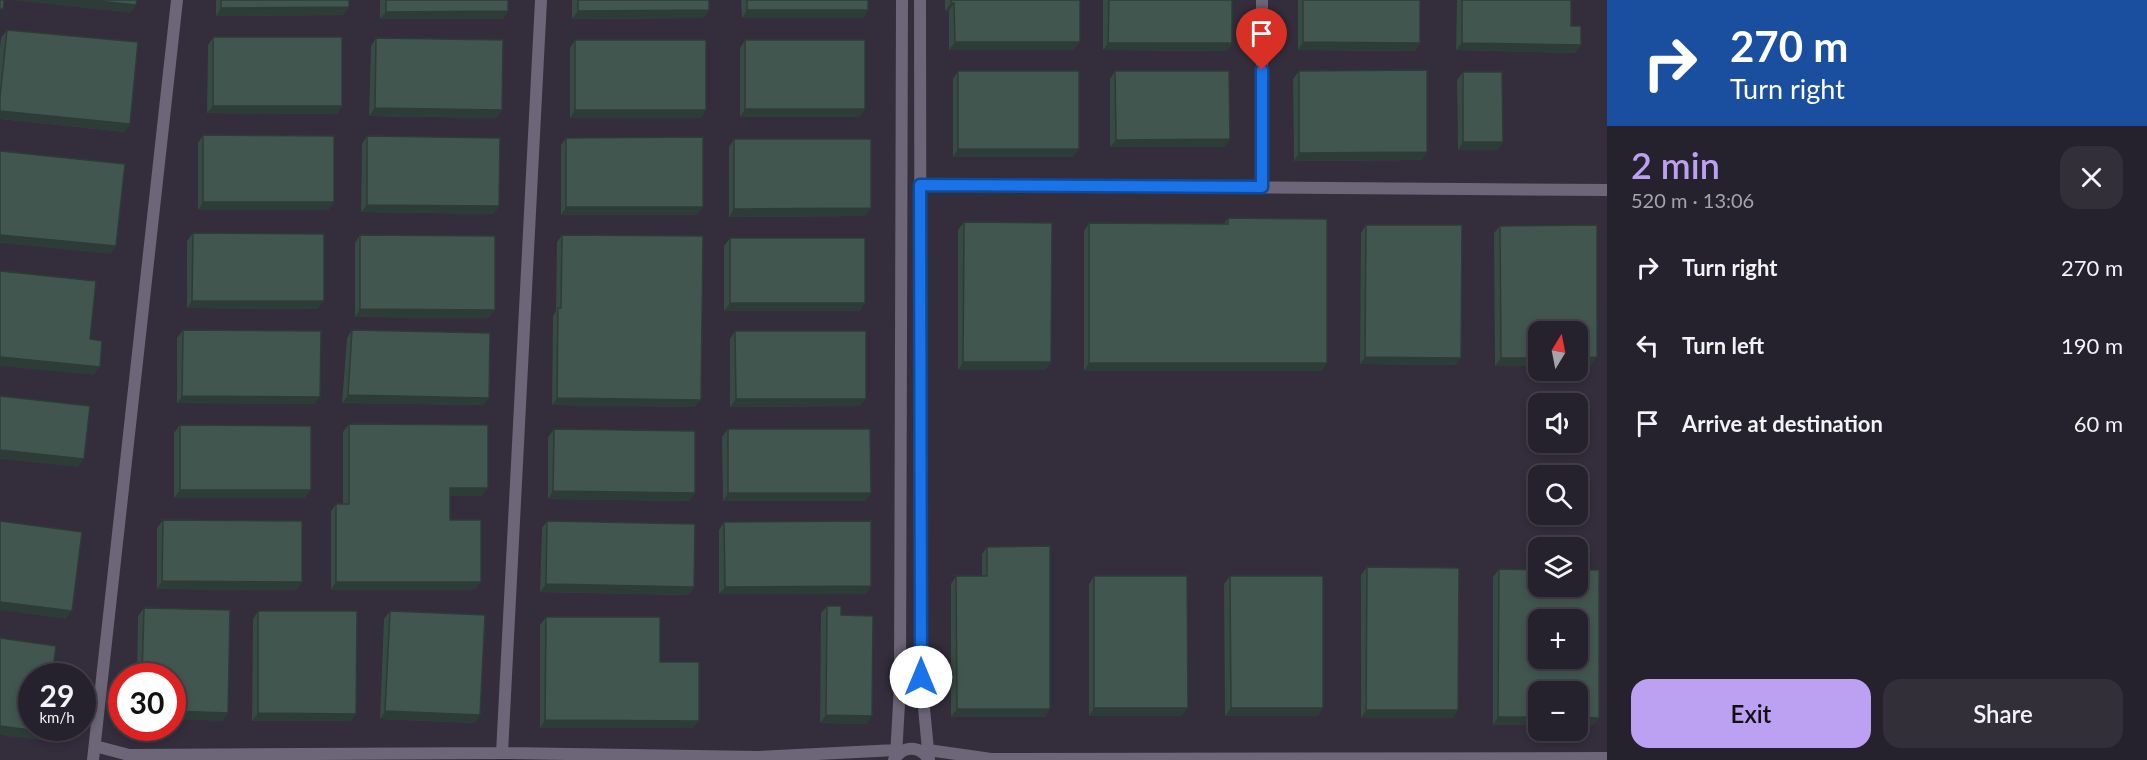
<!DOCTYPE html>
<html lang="en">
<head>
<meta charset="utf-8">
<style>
	:root { --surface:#26222d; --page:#322f39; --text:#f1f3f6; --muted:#a4a4aa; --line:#423f49; --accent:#bca0f2 }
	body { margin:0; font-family:Lato,sans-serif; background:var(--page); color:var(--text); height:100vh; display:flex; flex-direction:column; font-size:22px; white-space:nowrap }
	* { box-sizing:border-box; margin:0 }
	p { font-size:20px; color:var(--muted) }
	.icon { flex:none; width:33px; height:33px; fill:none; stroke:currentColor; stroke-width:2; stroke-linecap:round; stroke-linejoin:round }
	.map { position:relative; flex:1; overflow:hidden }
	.drawer { display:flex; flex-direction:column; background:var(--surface); width:540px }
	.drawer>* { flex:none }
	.hud { background:#1a4fa0; color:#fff; overflow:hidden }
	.needle { width:39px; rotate:10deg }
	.buttons { position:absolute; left:1528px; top:321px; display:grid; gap:12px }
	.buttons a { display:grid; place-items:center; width:60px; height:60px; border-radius:12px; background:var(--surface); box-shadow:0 3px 9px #0003,0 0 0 2px var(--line); font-size:30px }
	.speed { position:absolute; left:18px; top:663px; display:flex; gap:12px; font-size:30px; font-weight:700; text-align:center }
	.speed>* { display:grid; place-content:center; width:78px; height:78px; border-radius:50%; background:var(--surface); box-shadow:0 3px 9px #0003,0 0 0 2px var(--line); line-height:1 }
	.speed small { font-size:15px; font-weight:400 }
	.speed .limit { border:9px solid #d22; background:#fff; color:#111 }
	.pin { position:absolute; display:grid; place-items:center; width:51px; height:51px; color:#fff; margin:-62px -26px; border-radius:50% 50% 50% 0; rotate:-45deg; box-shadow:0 0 6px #0007 }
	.pin .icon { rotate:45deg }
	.me { position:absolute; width:66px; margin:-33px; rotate:0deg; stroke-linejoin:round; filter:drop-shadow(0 0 4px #0008) }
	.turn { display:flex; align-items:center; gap:21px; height:126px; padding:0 24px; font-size:27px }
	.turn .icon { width:78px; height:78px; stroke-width:2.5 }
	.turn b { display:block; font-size:42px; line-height:51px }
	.round { display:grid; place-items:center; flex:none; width:63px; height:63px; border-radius:18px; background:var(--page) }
	.head { display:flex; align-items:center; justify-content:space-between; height:102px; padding:0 24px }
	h1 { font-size:36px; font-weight:600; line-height:45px; color:var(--accent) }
	.button { display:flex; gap:12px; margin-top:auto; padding:12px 24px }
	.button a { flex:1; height:69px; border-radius:18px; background:var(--accent); color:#111; font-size:24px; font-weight:600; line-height:69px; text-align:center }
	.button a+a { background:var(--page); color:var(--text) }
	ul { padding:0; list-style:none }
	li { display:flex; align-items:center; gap:18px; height:78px; padding:0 24px }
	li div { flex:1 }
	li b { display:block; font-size:22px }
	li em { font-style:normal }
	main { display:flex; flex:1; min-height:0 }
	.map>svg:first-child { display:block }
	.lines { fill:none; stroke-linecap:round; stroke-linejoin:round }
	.street { stroke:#6d6578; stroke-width:12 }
	.wall { fill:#384a44 }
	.shaded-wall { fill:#2e3c37 }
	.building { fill:#41564f; stroke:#2e3c37; stroke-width:1.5; fill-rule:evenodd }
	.route-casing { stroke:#114b97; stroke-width:15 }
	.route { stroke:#1a73e8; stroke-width:10 }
</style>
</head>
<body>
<main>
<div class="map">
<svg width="1607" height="760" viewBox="0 0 1607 760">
	<rect width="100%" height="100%" fill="#332d3c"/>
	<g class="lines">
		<path class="street" d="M920,0L921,677L929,760
			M920,185L1607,190
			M1262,187V0
			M95,746L129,755L502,753L758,757L896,750
			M928,750L991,759L1607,758
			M502,753L541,0
			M896,756L900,686L902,0
			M93,760L177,0
			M894,760C903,745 920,745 929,760"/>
	</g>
	<path class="wall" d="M216,0H349L344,15L216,16Z
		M380,0H508V11L503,19H380Z
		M572,0H709V10L704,18L572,19Z
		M741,0H868V10L863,18H742Z
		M945,0H1080L1074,50H949V11H945Z
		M1103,0H1232V43L1226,51L1103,50Z
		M1298,0H1420V43L1415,51L1298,50Z
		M1457,0H1571V26L1576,53L1456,50Z
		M7,30L125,132L0,119V48L1,38Z
		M213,37L342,106L337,114L207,113L208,45Z
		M376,38L502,110L496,118L369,116L371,46Z
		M575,40L706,110L701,118H570V48Z
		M745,40L860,117H740V48Z
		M958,71L1073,157H953V79Z
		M1115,71L1230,139L1224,147H1110V79Z
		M1299,71L1427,152L1422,160L1294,161L1293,79Z
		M1463,72L1503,142L1497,150H1458L1457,80Z
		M203,135L334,202L328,210H198V143Z
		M367,136L494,214L361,212L362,144Z
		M566,138L697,215H561V145Z
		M734,139L866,216L729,217V147Z
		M1228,218L1322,371H1084V231L1089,223L1224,224Z
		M964,222L1051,362L1045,370H958V230Z
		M1366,225L1456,365L1360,364L1361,233Z
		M1500,226L1592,365L1539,332V366H1495L1494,233Z
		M193,233L318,309L187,308V241Z
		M360,235L489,318L355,317V243Z
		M562,235L695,407L552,405L553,316L556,311L557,242Z
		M730,238L860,311H724V246Z
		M183,330L315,404L177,403V338Z
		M352,330L489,398L483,405L342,403L347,338Z
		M735,331L860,406L730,407V339Z
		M349,424L482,496H450V520L475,590H331V511L336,504H343V432Z
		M180,425L305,498H174V433Z
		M554,429L695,493L689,501L548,499V437Z
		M728,429L871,493L865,501H723L722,437Z
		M163,520L302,582L296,590L157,589V528Z
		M547,521L694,587L689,595L540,592L542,528Z
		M724,522L866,594H719V530Z
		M987,547L1045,717H951V584L956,576H982V554Z
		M1367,567L1453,718H1361V575Z
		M1499,569L1593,725L1539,692V725H1493V577Z
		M1094,576L1182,716H1089V584Z
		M1230,576L1323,708L1318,716H1225L1224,584Z
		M827,606L841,615L867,724L820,723L821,613Z
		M144,608L223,721L172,676H137L138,616Z
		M258,611L351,721H252L253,619Z
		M390,611L480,715L475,723L380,719L384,619Z
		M546,617L660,662L699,721L693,728H540V625Z"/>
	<path class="shaded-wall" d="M12,0H89L136,5L131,13Z
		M951,3H954L949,11H945Z
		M349,7L344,15L216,16L221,8Z
		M709,10L704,18L572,19L578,11Z
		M747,10H868L863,18H742Z
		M508,11L503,19H380L386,12Z
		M955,42H1080L1074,50H949Z
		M1303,42L1420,43L1415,51L1298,50Z
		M1108,43H1232L1226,51L1103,50Z
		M1462,43L1581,45L1576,53L1456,50Z
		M213,106H342L337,114L207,113Z
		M375,108L502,110L496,118L369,116Z
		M745,109H865L860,117H740Z
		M575,110H706L701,118H570Z
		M0,111L130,124L125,132L0,119Z
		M1230,139L1224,147H1110L1116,140Z
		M1463,142H1503L1497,150H1458Z
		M958,149H1079L1073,157H953Z
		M1427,152L1422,160L1294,161L1299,153Z
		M203,202H334L328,210H198Z
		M367,205L499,206L494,214L361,212Z
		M566,207H703L697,215H561Z
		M871,208L866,216L729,217L734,209Z
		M0,235L116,246L111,254L0,243Z
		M192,301H324L318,309L187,308Z
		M730,303H865L860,311H724Z
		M360,309L495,310L489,318L355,317Z
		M0,357L100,367L94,375L0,366Z
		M1365,357L1461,358L1456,365L1360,364Z
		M1597,357L1592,365H1578V358Z
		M1501,358H1539V366H1495Z
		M963,362H1051L1045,370H958Z
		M1089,363H1327L1322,371H1084Z
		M348,395L489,398L483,405L342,403Z
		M182,396L320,397L315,404L177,403Z
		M557,398L701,400L695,407L552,405Z
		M736,399H866L860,406L730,407Z
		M0,450L84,459L78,467L0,459Z
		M450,488H488L482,496H445Z
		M180,490H311L305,498H174Z
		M553,491L695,493L689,501L548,499Z
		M728,493H871L865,501H723Z
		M162,581L302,582L296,590L157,589Z
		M336,582H481L475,590H331Z
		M546,584L694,587L689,595L540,592Z
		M871,586L866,594H719L725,587Z
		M0,602L72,611L66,619L0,610Z
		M1094,708H1188L1182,716H1089Z
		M1231,708H1323L1318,716H1225Z
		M957,709H1050L1045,717H951Z
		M1366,710H1458L1453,718H1361Z
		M172,711L228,713L223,721L172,719Z
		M385,711L480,715L475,723L380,719Z
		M258,713L356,714L351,721H252Z
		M826,715L872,716L867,724L820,723Z
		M1498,717H1539V725H1493Z
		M1578,717L1599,718L1593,725H1578Z
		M545,720L699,721L693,728H540Z
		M0,726L45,732L39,740L0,735Z"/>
	<path class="building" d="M0,0H4L3,9H0Z
		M89,0H137L136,5Z
		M221,0H349V7L221,8Z
		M386,0H508V11L386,12Z
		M578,0H709V10L578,11Z
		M747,0H868V10H747Z
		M951,0H1080V42H955L954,3H951Z
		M1109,0H1232V43H1108Z
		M1303,0H1420V43L1303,42Z
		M1462,0H1571V26H1581V45L1462,43Z
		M7,30L138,42L130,124L0,111V97Z
		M213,37H342V106H213Z
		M376,38L503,40L502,110L375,108Z
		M575,40H706V110H575Z
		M745,40H865V109H745Z
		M1427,70V152L1299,153V71Z
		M958,71H1079V149H958Z
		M1115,71H1229L1230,139L1116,140Z
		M1463,72H1502L1503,142H1463Z
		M203,135L334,136V202H203Z
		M367,136L500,138L499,206L367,205Z
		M703,137V207H566V138Z
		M734,139H871V208L734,209Z
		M0,151L125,164L116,246L0,235Z
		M1228,218L1327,219V363H1089V223L1228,224Z
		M964,222L1052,223L1051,362H963Z
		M1366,225H1462L1461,358L1365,357Z
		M1597,225V357L1578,358V332H1539V358H1501L1500,226Z
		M193,233L324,234V301H192Z
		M360,235L495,236V310L360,309Z
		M562,235L703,236L701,400L557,398L558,308H561Z
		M730,238H865V303H730Z
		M0,271L96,281L90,339L102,341L100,367L0,357Z
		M183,330L321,331L320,397L182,396Z
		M352,330L490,333L489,398L348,395Z
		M735,331H866V399H736Z
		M0,396L90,406L84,459L0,450Z
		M349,424L488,425V488H450V520H481V582H336V504H349Z
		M180,425L311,426V490H180Z
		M554,429L695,431V493L553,491Z
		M728,429H870L871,493H728Z
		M163,520L302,521V582L162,581Z
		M0,521L82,532L72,611L0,602Z
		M547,521L695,524L694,587L546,584Z
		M871,521V586L725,587L724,522Z
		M1050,546V709H957L956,576H987V547Z
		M1367,567L1459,568L1458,710H1366Z
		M1499,569L1539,570V586H1578V570H1599V718L1578,717V692H1539V717H1498ZM1539,620H1578V658H1539Z
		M1094,576H1187L1188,708H1094Z
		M1230,576H1323V708H1231Z
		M827,606H841V615L873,616L872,716L826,715Z
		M144,608L230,610L228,713L172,711V676H142Z
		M258,611H357L356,714L258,713Z
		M390,611L485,615L480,715L385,711Z
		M546,617H660V662H699V721L545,720Z
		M0,638L56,646L52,676H32V728H46L45,732L0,726Z"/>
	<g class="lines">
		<g class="route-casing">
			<path id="route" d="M921,677L920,185L1262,187V70"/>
		</g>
		<use href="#route" class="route"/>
	</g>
</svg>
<div class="buttons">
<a><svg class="needle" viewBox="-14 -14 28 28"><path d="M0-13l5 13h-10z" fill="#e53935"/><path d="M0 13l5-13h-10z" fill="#a4a4aa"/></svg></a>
<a><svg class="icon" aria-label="sound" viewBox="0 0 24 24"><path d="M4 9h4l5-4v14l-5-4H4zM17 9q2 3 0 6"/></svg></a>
<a><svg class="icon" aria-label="search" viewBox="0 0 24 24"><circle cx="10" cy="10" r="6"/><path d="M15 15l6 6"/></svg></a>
<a><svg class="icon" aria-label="layers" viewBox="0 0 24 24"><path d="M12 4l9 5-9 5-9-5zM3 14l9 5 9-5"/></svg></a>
<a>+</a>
<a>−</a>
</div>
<div class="speed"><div>29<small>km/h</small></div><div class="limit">30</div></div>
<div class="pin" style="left:1262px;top:70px;background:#d93025"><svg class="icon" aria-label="arrive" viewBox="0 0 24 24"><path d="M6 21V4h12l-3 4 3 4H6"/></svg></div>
<svg class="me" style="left:921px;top:677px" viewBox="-20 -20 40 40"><circle r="19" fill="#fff"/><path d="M0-13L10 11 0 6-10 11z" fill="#1a73e8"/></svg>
</div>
<section class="drawer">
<div class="hud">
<div class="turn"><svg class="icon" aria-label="right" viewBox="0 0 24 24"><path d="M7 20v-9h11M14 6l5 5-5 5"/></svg><div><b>270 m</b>Turn right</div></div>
</div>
<div class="head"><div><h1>2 min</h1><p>520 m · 13:06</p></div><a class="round"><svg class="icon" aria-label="close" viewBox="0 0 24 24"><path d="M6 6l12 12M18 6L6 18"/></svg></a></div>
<ul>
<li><svg class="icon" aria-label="right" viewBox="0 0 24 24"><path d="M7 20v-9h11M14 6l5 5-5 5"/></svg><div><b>Turn right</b></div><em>270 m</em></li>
<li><svg class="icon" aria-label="left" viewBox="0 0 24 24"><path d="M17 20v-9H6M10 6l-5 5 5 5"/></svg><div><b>Turn left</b></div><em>190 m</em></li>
<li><svg class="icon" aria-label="arrive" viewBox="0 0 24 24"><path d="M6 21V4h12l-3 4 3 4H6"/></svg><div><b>Arrive at destination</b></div><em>60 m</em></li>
</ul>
<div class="button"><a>Exit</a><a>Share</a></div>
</section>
</main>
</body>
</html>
